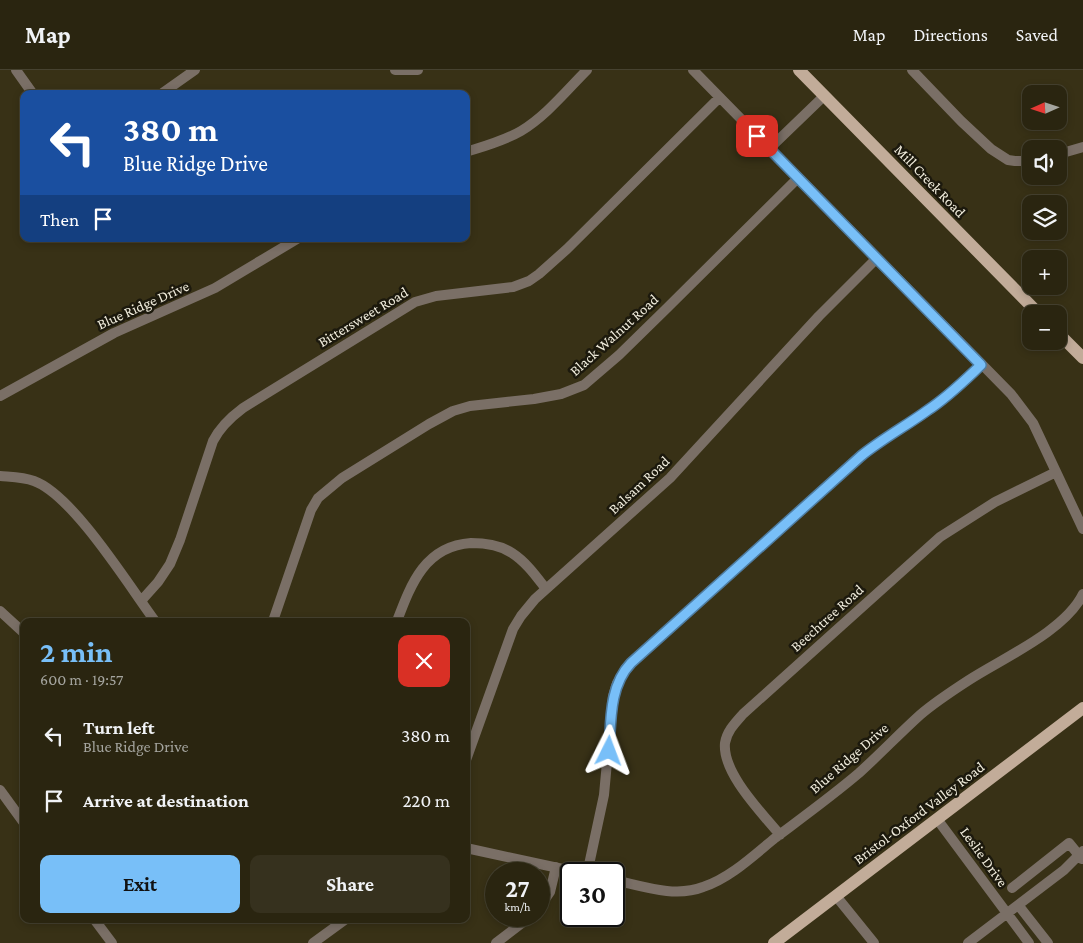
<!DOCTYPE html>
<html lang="en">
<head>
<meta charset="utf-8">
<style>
	:root { --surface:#2a2510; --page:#36311e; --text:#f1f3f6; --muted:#a5a59f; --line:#464230; --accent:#78bff8 }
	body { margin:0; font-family:"Crimson Pro",serif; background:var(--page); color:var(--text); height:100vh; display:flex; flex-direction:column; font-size:19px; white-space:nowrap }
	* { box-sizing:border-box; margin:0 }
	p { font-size:16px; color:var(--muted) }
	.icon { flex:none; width:28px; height:28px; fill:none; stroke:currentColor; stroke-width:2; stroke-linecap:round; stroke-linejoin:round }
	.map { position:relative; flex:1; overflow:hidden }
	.drawer { position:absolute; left:20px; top:548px; width:450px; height:305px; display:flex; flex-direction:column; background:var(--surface); border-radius:10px; box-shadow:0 2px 8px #0003,0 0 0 1px var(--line) }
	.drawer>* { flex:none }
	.hud { position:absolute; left:20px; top:20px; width:450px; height:152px; border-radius:10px; box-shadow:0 2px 8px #0003,0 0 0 1px var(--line); background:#1a4fa0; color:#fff; overflow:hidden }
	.needle { width:32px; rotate:267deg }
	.controls { position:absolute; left:1022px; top:15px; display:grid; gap:10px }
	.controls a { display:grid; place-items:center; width:45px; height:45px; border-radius:10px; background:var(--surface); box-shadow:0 2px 8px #0003,0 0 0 1px var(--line); font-size:25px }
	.speed { position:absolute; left:485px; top:792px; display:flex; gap:10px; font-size:25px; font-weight:700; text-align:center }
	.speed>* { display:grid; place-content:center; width:65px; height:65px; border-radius:50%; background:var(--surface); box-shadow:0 2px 8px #0003,0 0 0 1px var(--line); line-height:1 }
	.speed small { font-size:12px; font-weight:400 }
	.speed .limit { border:2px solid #111; border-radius:8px; background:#fff; color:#111 }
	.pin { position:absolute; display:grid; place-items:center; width:42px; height:42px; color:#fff; margin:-21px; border-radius:10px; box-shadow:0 2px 8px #0006 }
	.me { position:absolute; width:55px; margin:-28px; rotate:3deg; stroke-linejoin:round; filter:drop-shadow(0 0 4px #0008) }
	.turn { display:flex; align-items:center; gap:18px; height:105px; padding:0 20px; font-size:22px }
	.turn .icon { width:65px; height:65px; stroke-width:2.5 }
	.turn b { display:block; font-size:35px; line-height:42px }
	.then { display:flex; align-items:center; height:48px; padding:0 20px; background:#0003; gap:10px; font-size:19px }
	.round { display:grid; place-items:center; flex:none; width:52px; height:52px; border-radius:10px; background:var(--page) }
	.headline { display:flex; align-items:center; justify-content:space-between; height:85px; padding:0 20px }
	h1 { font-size:30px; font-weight:700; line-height:38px; color:var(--accent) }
	.primary-button { display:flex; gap:10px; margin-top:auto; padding:10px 20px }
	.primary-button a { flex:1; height:58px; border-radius:10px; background:var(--accent); color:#111; font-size:20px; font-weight:700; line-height:58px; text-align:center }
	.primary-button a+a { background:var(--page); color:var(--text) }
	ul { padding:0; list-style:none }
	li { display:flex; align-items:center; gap:15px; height:65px; padding:0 20px }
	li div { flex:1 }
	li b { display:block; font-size:19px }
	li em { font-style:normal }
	header { display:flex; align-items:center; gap:30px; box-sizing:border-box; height:70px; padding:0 25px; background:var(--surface); border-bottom:1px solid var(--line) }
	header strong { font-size:24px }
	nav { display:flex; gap:28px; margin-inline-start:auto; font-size:18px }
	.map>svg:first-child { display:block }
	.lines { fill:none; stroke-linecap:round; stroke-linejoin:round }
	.minor { stroke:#7a6f66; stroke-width:10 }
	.major { stroke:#c2ac99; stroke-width:12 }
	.route-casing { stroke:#4e7ca1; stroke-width:12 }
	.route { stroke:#78bff8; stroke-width:9 }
	.labels { text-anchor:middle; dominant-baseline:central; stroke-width:5; stroke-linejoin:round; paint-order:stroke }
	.street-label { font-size:15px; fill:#f1eddd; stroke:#1c190d }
</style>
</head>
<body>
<header>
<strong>Map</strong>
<nav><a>Map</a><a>Directions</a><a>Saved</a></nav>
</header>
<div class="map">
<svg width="1083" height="873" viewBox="0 0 1083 873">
	<rect width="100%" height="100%" fill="#383116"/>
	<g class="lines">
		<path class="minor" d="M16,0L33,24
			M395,0H418
			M693,0L1011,324L1033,353L1083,459
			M912,0L961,51L991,79L1008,90L1015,91H1031
			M161,24L195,0
			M769,79L824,26
			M466,82C485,76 504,71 521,61C546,46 566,21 587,0
			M1059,84L1083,77
			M0,326L114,263L215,218L297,169
			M0,406C11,407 23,407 34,411C73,425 129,516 155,551
			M141,531L158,512L170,494L180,470L213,371C220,357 231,347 243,338L415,232L436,226L513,217L529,211L539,204L567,179L719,28
			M0,541L24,563
			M273,551L311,440L318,428L342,408L429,354L453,341L470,336L534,329L561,324L584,315L619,285L665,240L798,108
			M397,551C411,514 425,476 471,473C485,473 500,475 512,483C526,492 536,506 546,519
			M466,690L513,559L521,546L535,529L670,408L819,246L877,188
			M0,720L24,753
			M937,749L1029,873
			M780,765C762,743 722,703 725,673C727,661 735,653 743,644L940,467L995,432L1056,402
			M466,778L586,804
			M587,804L604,725L613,626L617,613L626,598L861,386C883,368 909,355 932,338C949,325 965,310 981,295
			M614,810C642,816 675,828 703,817C730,808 753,786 775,768C803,747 832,726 859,703C880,684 899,664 920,645C935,632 952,621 969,610C1003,588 1065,561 1083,524
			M1012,818L1069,773L1082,789
			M836,826L874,873
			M1019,836L1048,873
			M539,838L550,822L556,797
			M94,849L112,873
			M313,873L346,849
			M496,873L531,846
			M968,873L1064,800L1083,781"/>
		<path class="major" d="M799,0L1039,244
			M1059,264L1083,288
			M774,873L1083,638"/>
	</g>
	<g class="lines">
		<g class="route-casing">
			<path id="route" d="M609,681C611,651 609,616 631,593L861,386C882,369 906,356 928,340C948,327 964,311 981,295L757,66"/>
		</g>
		<use href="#route" class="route"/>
	</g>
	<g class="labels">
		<g class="street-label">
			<text transform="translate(930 111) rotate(46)">Mill Creek Road</text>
			<text transform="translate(143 235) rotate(-24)">Blue Ridge Drive</text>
			<text transform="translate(363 247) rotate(-31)">Bittersweet Road</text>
			<text transform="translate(614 265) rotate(-42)">Black Walnut Road</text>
			<text transform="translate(639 415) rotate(-43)">Balsam Road</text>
			<text transform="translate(827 548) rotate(-42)">Beechtree Road</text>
			<text transform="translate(849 688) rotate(-41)">Blue Ridge Drive</text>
			<text transform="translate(919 743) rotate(-37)">Bristol-Oxford Valley Road</text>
			<text transform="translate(984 787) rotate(54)">Leslie Drive</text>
		</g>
	</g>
</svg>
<div class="controls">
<a><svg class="needle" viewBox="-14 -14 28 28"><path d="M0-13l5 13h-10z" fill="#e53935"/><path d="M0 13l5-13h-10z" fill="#a5a59f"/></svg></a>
<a><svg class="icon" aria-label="sound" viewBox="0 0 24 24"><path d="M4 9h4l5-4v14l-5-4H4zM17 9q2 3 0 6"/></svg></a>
<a><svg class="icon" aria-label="layers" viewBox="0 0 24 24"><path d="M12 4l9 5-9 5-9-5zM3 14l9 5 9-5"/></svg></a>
<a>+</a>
<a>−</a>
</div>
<div class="speed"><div>27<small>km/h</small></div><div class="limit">30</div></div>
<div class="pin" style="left:757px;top:66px;background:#d93025"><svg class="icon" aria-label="arrive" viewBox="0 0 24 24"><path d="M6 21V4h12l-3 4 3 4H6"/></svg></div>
<svg class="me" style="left:609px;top:681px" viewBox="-20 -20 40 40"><path d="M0-17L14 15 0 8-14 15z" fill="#78bff8" stroke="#fff" stroke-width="4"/></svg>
<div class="hud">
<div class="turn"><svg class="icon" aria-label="left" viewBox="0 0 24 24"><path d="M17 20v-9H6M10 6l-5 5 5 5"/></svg><div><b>380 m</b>Blue Ridge Drive</div></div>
<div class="then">Then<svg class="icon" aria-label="arrive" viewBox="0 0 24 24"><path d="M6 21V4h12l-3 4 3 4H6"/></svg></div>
</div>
<section class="drawer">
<div class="headline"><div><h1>2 min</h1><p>600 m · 19:57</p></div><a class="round" style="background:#d93025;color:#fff"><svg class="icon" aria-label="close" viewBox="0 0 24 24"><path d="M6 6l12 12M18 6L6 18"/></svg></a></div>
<ul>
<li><svg class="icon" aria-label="left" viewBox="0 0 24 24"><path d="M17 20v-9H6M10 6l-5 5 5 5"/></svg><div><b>Turn left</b><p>Blue Ridge Drive</p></div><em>380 m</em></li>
<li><svg class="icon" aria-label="arrive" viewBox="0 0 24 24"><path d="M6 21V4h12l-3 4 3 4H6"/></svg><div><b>Arrive at destination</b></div><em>220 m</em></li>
</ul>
<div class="primary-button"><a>Exit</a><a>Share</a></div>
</section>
</div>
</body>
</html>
